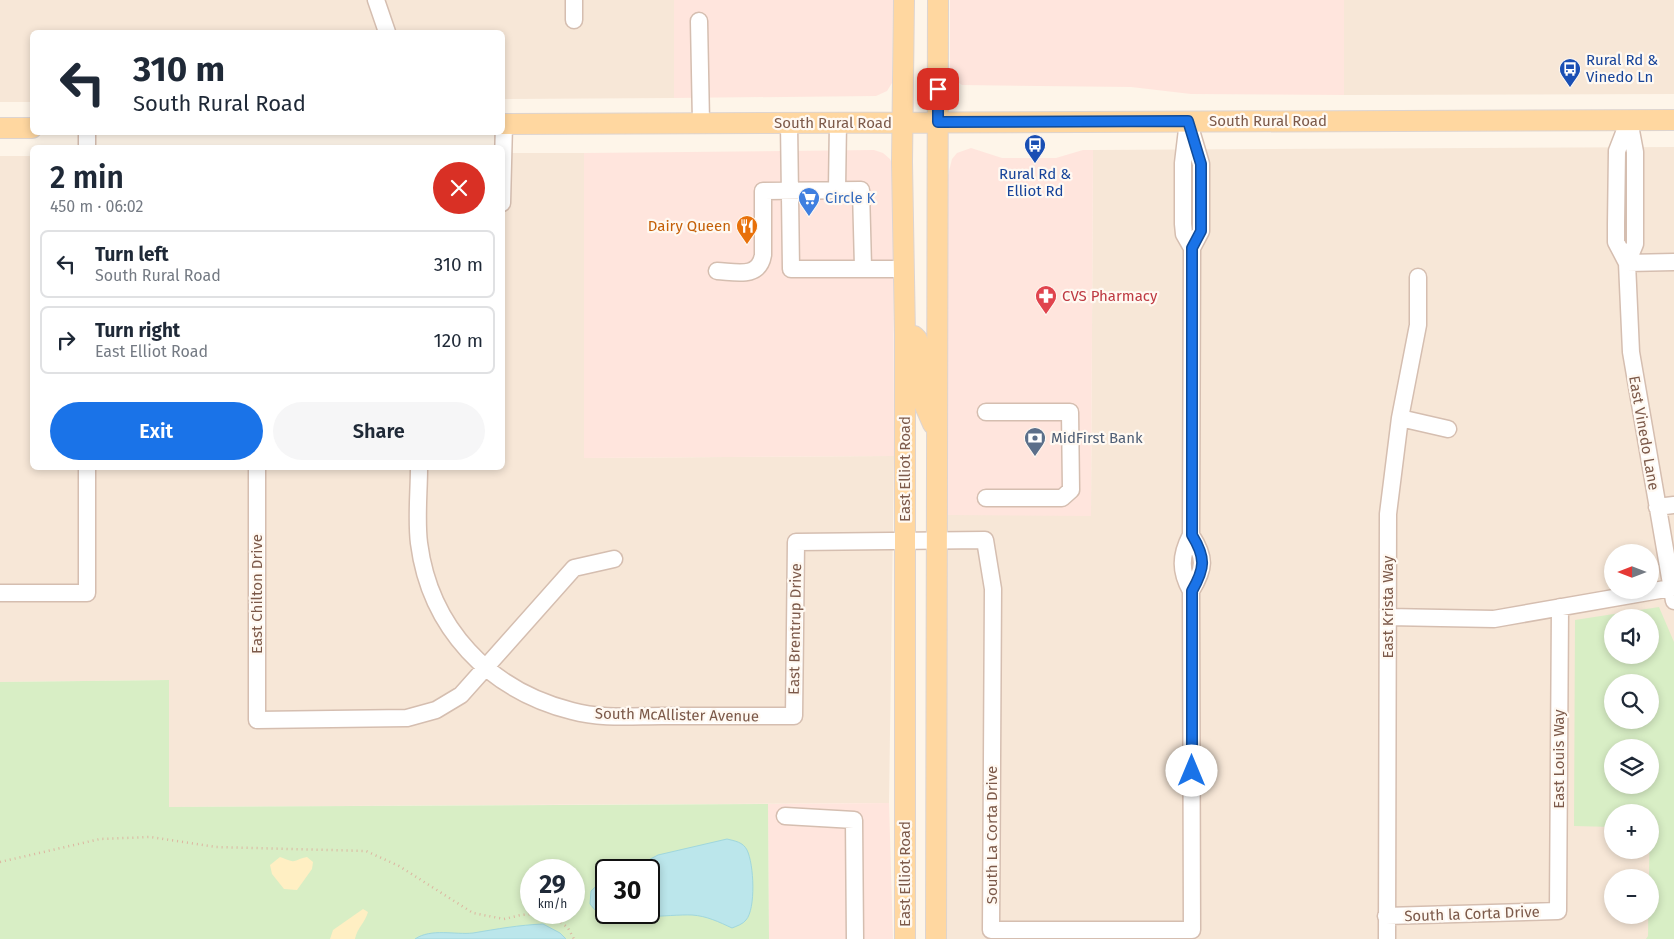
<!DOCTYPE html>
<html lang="en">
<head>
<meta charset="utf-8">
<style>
	:root { --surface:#fff; --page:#f6f6f7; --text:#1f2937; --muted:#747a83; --line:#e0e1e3; --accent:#1a73e8 }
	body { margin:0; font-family:"Fira Sans",sans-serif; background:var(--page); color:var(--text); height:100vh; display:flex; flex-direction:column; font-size:19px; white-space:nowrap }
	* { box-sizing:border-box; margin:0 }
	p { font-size:16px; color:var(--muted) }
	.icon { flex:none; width:28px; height:28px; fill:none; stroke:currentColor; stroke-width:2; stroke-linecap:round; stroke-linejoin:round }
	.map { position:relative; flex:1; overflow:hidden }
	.sheet { position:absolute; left:30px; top:145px; width:475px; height:325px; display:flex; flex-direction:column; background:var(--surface); border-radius:8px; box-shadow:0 2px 8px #0003 }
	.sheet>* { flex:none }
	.guide { position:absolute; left:30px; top:30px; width:475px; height:105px; border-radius:8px; box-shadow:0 2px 8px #0003; background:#fff; color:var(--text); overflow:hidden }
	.needle { width:32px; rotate:270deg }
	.tools { position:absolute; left:1604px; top:544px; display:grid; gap:10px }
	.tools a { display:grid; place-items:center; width:55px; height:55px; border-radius:50%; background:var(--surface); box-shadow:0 2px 8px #0003; font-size:25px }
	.speed { position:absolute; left:520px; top:859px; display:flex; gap:10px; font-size:25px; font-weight:700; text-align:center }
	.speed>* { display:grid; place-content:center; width:65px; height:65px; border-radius:50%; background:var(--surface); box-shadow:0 2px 8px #0003; line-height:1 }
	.speed small { font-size:12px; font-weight:400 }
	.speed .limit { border:2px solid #111; border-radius:8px; background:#fff; color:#111 }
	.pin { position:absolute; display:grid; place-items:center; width:42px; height:42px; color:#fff; margin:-21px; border-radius:10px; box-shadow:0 2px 8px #0006 }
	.me { position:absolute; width:55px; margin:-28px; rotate:0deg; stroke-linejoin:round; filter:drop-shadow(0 0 4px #0008) }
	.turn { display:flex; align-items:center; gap:18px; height:105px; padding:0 20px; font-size:22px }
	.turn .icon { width:65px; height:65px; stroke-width:2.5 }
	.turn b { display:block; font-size:35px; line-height:42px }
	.round { display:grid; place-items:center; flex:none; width:52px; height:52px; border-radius:26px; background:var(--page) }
	.head { display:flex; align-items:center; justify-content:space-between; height:85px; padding:0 20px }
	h1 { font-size:30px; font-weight:600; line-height:38px }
	.action { display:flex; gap:10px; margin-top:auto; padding:10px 20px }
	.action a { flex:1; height:58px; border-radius:30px; background:var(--accent); color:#fff; font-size:20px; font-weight:600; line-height:58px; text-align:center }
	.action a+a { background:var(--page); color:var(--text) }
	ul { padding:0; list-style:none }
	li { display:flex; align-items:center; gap:15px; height:68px; margin:0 10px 8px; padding:0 10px; border:2px solid var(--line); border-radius:8px }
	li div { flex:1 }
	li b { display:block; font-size:19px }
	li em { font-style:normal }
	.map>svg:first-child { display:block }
	.residential { fill:#f7e7d7; fill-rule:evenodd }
	.commercial { fill:#ffe5dd }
	.green { fill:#d8eec5; fill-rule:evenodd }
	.sand { fill:#ffefc3 }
	.water { fill:#bbe6eb; stroke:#a0d7dd }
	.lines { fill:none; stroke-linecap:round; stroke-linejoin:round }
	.minor-casing { stroke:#d5beb0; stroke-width:19 }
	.major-casing { stroke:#ddd4d0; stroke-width:22 }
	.path { stroke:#dcb5a0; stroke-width:2.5; stroke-dasharray:1 4; stroke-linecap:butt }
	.minor { stroke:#fff; stroke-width:16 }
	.major { stroke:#ffd7a0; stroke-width:20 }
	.route-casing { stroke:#114b97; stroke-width:12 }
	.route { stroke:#1a73e8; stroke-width:9 }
	.labels { text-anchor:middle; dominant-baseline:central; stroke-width:4.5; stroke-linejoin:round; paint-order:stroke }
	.transit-label { font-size:15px; fill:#164399; stroke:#fff9f2; text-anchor:start }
	.street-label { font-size:15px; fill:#7c5949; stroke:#fff9f2 }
	.shop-label { font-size:15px; fill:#366cbe; stroke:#fff9f2; text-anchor:start }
	.food-label { font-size:15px; fill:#c56008; stroke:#fff9f2; text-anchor:end }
	.health-label { font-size:15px; fill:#be3a42; stroke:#fff9f2; text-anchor:start }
	.service-label { font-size:15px; fill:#4e5e75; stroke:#fff9f2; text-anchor:start }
</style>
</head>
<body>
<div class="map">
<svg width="1674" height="939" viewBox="0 0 1674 939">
	<rect width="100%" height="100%" fill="#fef5e9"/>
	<path class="residential" d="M0,0H674V98L503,99L502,32H32V102H0Z
		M1344,0H1674V94L1344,95Z
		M1674,147V939H946L947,515H1091L1093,150ZM1612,552H1650V590H1612ZM1612,618H1650V655H1612ZM1612,682H1650V720H1612ZM1612,748H1650V785H1612ZM1612,812H1650V850H1612ZM1612,878H1650V915H1612Z
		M503,153H584V458L894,456L889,803L168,807L169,680L0,682V156H32V468H502Z"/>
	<path class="commercial" d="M674,0H893L892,83L887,91L876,96L674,98Z
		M950,0H1344V95L1191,94L1131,87L962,85L955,80L950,68Z
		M971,148L1002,158H1056L1083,150H1093L1091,516L947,515L948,175L952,159L957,153Z
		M874,150L883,153L890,159L893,166L894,456L584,458V153Z
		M889,803L893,939H769L768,804Z"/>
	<path class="green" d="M1659,607L1674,642V939H1646L1648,936L1650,812H1612V827L1574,826L1575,620ZM1612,618H1650V655H1612ZM1612,682H1650V720H1612ZM1612,748H1650V785H1612Z
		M169,680V807L768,804L769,939H0V682ZM531,870H574V912H531ZM606,870H649V912H606Z"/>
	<path class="sand" d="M280,857C299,864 290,861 307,857L313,862L312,869L297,890L284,889L272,874L270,865Z
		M363,909L368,912C365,923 357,928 355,939H330L333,930Z"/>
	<path class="water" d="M727,839C735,841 743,842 747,850C754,864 756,909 746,920C743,924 737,926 732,928C719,922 707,916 692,915C670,914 617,922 598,912C595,911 592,906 590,904L591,891L606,877V912H649V870H624L637,866L658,855Z
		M543,924L560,933L566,939H415C431,928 455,935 473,933C497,929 519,925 543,924Z"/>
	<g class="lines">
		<g class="minor-casing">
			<path id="minor" d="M376,0L387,32
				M574,20V0
				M699,21L701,122
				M1629,120L1635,152V244L1627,263L1631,352L1674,601
				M789,123L791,269H904
				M1190,127L1201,164V231L1192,248
				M87,132V148
				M837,189L838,122
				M502,203L504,124
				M1627,263L1616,242V224L1617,151L1629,120
				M1627,263L1674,262
				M717,271C736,272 759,279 763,255V191L861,190L863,267
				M986,412H1070L1071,490L1062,498H986
				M1400,418L1448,429
				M257,468V720L407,718L436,710L461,695L574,568L614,559
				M419,468C419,492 416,519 419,543C430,628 489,690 572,711C601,719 632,716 662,716C706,716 750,716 794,716L796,542L985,540L993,589L991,930H1192L1191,591C1180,571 1180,556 1191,535L1192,248L1184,234L1183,224V163L1188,121
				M1657,507L1674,505
				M1191,535C1206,558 1205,568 1191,591
				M0,593H87V468
				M1388,617L1494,619L1671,588
				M785,816L854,820L855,939
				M1386,916L1558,911L1560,607
				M1387,939L1388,514L1400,418L1418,325V277"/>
		</g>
		<g class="major-casing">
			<path id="major" d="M904,0L902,162L905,335V939
				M502,124L1674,120
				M0,128H32
				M905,335L914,336L917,339L921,355L922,399L933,424
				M936,939L938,0"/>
		</g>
		<path class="path" d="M0,862L100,839L150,837L216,847L366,851L399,866L473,913L504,919L521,915L543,913L555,917L568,928L574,939"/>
		<use href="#minor" class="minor"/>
		<use href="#major" class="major"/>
	</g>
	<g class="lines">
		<g class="route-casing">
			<path id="route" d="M938,89V122L1188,121L1201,164V231L1192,248V535C1206,558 1205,568 1192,591V771"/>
		</g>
		<use href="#route" class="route"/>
	</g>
	<defs>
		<g id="bus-pin" transform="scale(1.125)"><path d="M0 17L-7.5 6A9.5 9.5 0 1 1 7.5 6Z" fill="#1a4fb4" stroke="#fff9f2"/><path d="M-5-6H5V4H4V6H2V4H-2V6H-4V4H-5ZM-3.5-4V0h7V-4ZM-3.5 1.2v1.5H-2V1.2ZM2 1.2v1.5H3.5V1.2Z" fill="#fff"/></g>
		<g id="supermarket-pin" transform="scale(1.125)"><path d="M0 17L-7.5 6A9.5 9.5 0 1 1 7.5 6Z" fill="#3f7fe0" stroke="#fff9f2"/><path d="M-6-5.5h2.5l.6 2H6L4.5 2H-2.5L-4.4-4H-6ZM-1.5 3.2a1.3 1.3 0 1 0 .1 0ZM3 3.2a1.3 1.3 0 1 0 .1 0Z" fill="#fff"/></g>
		<g id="restaurant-pin" transform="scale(1.125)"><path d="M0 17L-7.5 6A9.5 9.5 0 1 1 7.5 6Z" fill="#e8710a" stroke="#fff9f2"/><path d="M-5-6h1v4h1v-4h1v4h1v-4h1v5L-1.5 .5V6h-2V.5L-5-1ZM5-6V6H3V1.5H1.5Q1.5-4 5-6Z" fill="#fff"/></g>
		<g id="pharmacy-pin" transform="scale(1.125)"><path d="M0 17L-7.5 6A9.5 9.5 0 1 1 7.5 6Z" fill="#e0444e" stroke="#fff9f2"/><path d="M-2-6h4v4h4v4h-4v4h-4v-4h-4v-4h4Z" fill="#fff"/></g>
		<g id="bank-pin" transform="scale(1.125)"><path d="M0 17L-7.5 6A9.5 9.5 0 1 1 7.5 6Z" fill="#5c6f8a" stroke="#fff9f2"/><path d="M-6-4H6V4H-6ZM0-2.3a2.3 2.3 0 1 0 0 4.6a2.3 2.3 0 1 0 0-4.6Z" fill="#fff"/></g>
	</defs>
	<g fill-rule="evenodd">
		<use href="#bus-pin" x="1570" y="69"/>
		<use href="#bus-pin" x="1035" y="145"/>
		<use href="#supermarket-pin" x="809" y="198"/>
		<use href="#restaurant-pin" x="747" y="226"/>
		<use href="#pharmacy-pin" x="1046" y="296"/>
		<use href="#bank-pin" x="1035" y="438"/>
	</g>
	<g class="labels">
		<g class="transit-label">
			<text x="1586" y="60">Rural Rd &amp;<tspan x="1586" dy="17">Vinedo Ln</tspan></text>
			<text x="1035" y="174" text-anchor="middle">Rural Rd &amp;<tspan x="1035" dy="17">Elliot Rd</tspan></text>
		</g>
		<g class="street-label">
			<text x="1268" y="121">South Rural Road</text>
			<text x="833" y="123">South Rural Road</text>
			<text transform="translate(1644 433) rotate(80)">East Vinedo Lane</text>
			<text transform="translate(905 469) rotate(-90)">East Elliot Road</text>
			<text transform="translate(257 594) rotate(-90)">East Chilton Drive</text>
			<text transform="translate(1388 607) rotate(-90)">East Krista Way</text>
			<text transform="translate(795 629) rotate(-89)">East Brentrup Drive</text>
			<text transform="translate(677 715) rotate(1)">South McAllister Avenue</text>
			<text transform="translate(1559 759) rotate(-90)">East Louis Way</text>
			<text transform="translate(992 835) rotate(-90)">South La Corta Drive</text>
			<text transform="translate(905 874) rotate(-90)">East Elliot Road</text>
			<text transform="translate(1472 914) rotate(-2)">South la Corta Drive</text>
		</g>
		<g class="shop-label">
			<text x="825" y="198">Circle K</text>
		</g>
		<g class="food-label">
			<text x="731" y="226">Dairy Queen</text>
		</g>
		<g class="health-label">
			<text x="1062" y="296">CVS Pharmacy</text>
		</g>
		<g class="service-label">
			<text x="1051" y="438">MidFirst Bank</text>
		</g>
	</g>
</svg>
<div class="tools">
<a><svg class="needle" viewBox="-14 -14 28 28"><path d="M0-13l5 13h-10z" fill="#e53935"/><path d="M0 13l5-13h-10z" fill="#747a83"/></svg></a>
<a><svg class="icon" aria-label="sound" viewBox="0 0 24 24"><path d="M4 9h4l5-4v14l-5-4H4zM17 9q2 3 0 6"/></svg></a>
<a><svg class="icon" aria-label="search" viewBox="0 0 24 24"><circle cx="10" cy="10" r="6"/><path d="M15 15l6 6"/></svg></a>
<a><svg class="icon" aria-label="layers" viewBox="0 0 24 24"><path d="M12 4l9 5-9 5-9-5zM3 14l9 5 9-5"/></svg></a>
<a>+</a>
<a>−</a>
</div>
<div class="speed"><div>29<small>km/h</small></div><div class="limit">30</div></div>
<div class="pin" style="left:938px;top:89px;background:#d93025"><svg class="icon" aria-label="arrive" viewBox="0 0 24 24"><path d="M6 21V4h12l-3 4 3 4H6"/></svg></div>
<svg class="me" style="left:1192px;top:771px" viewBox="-20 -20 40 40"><circle r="19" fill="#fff"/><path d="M0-13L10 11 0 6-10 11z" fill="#1a73e8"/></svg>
<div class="guide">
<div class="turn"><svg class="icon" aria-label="left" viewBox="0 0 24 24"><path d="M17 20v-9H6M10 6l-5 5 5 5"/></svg><div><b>310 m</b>South Rural Road</div></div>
</div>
<section class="sheet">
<div class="head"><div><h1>2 min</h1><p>450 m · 06:02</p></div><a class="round" style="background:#d93025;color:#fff"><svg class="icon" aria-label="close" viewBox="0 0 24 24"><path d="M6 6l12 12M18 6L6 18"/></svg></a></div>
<ul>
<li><svg class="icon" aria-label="left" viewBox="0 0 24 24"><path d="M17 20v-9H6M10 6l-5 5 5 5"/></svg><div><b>Turn left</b><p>South Rural Road</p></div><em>310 m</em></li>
<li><svg class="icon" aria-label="right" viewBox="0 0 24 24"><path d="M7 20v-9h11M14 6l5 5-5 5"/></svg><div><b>Turn right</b><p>East Elliot Road</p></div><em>120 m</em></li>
</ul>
<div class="action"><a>Exit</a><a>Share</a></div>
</section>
</div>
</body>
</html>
